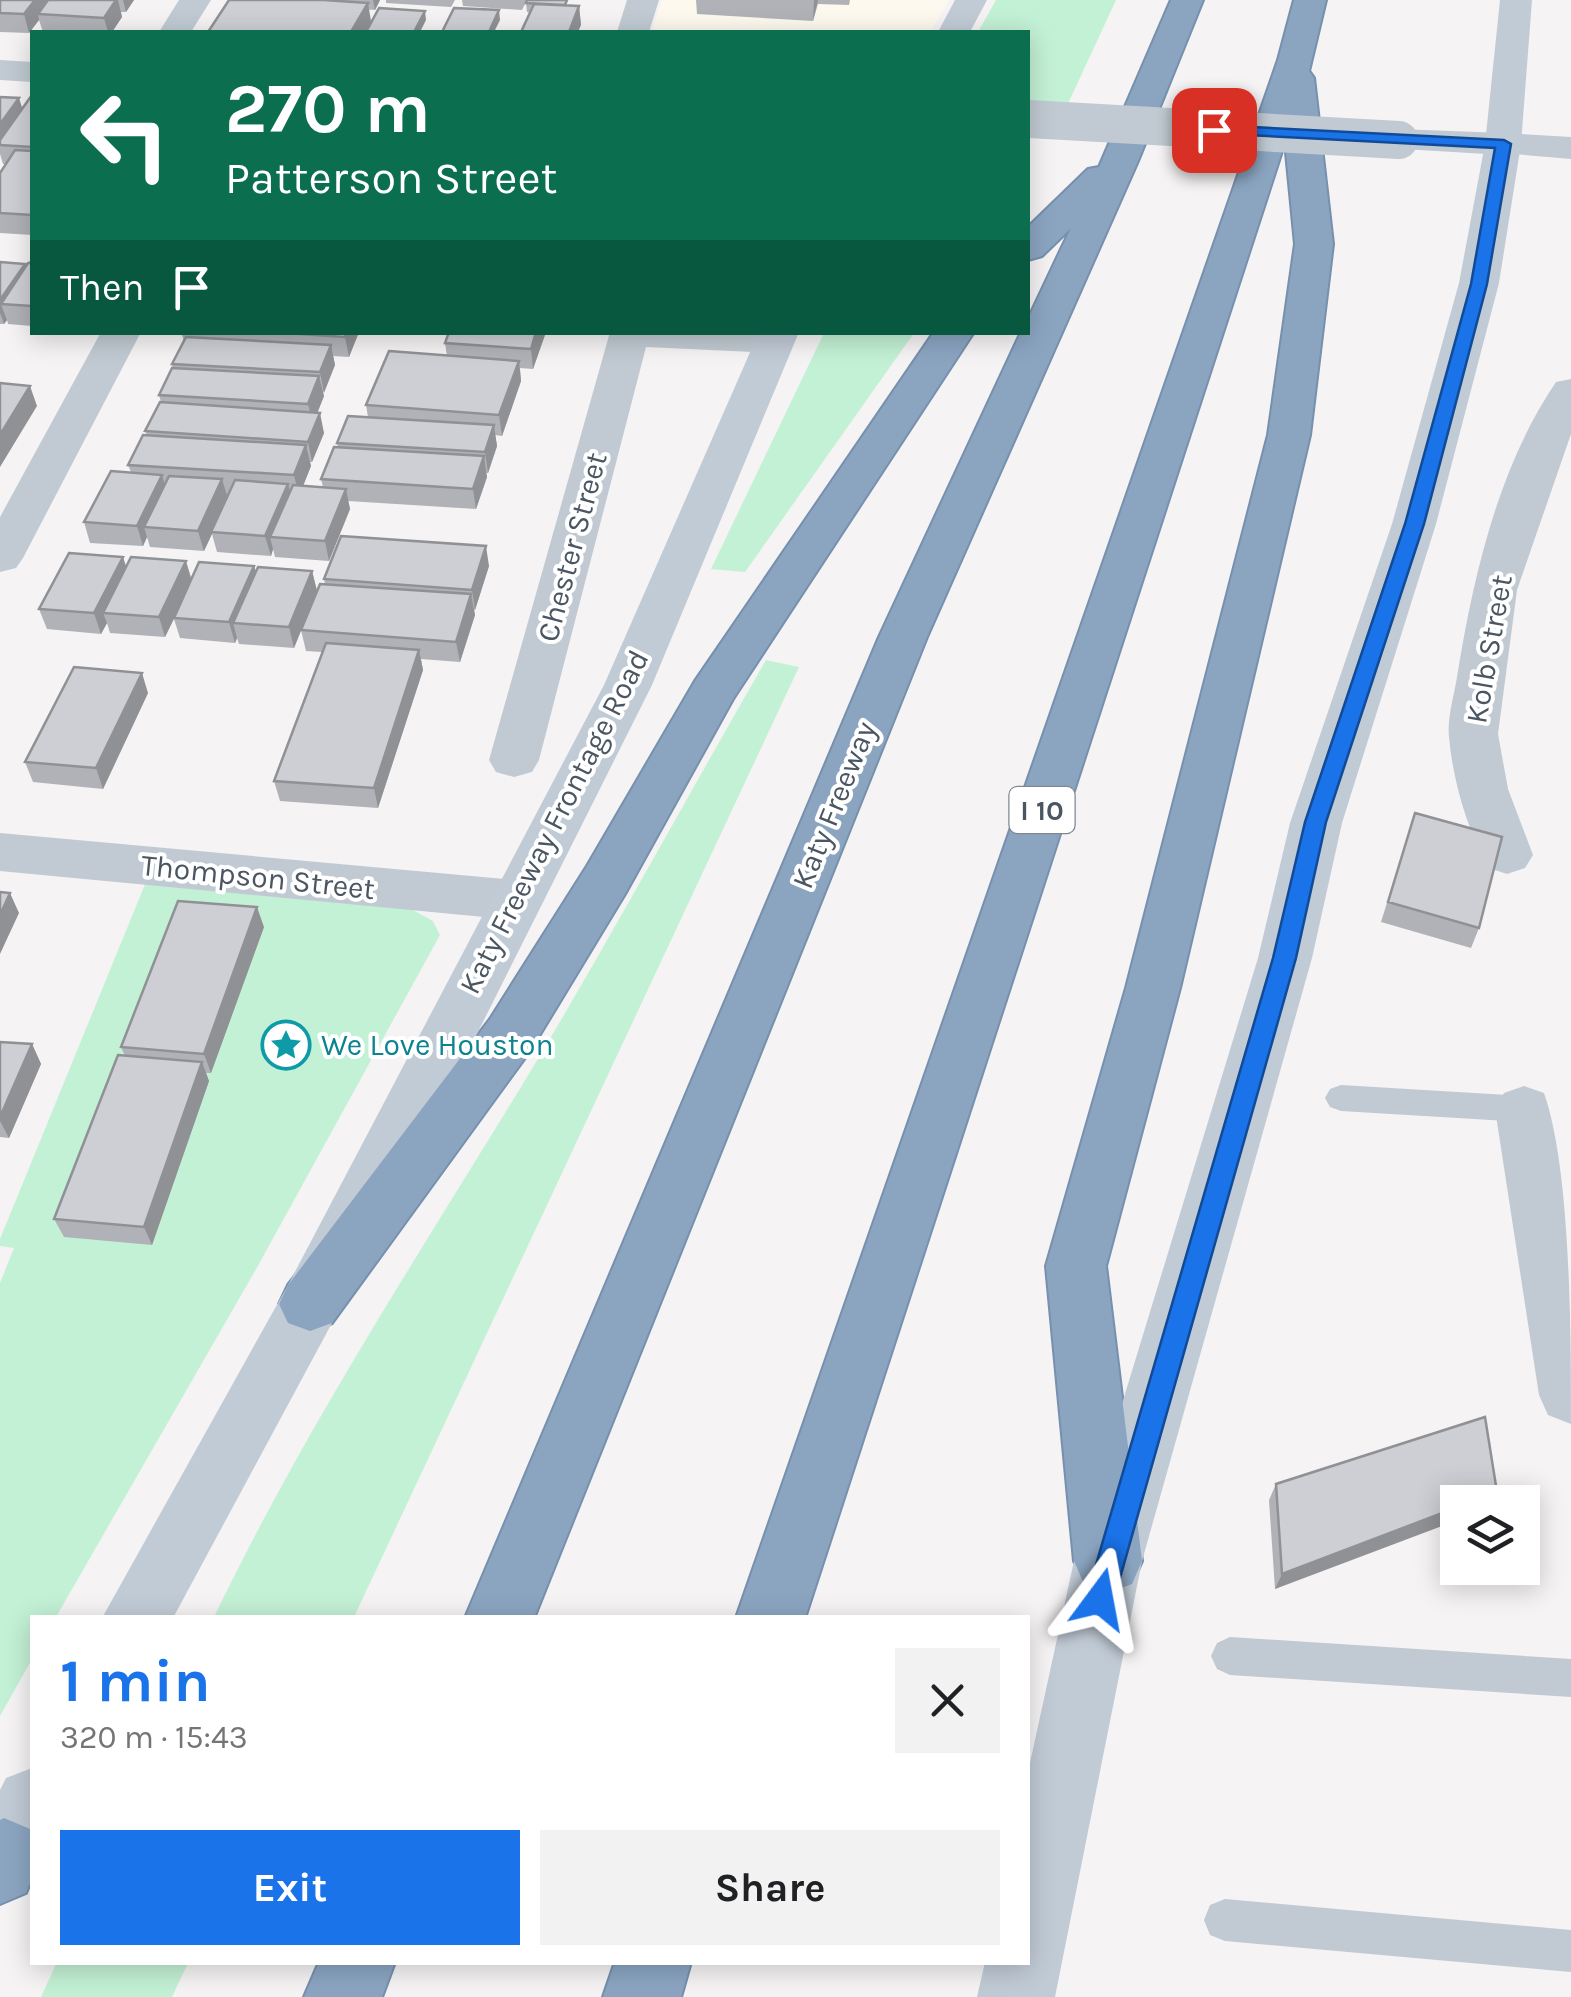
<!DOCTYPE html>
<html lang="en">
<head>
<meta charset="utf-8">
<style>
	:root { --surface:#fff; --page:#f2f2f2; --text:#202124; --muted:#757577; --accent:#1a73e8 }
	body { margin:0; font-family:Karla,sans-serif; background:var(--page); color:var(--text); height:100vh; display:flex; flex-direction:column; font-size:38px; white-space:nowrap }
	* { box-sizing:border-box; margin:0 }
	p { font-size:32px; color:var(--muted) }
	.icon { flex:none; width:55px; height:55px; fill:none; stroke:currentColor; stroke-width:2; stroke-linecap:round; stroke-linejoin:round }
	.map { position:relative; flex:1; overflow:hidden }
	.panel { position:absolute; left:30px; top:1615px; width:1000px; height:350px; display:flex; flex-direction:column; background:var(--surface); border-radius:0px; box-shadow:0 5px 25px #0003 }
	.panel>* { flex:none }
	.hud { position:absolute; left:30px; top:30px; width:1000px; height:305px; border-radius:0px; box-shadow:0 5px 25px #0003; background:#0b6e4f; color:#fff; overflow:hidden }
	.buttons { position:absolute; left:1440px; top:1485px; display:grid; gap:20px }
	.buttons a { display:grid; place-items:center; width:100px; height:100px; border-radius:0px; background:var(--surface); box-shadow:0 5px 25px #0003; font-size:50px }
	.pin { position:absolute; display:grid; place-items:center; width:85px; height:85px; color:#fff; margin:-42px; border-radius:20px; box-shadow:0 5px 15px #0006 }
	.me { position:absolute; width:110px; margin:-55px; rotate:13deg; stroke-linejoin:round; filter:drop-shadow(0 0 8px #0008) }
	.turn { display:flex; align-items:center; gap:35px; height:210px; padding:0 30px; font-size:45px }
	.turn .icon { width:130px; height:130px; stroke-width:2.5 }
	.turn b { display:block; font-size:70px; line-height:85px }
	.then { display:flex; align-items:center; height:95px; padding:0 30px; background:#0003; gap:20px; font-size:38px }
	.round { display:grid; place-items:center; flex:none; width:105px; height:105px; border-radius:0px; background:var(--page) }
	.overview { display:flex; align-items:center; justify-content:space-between; height:170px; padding:0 30px }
	h1 { font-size:60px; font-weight:700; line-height:75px; color:var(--accent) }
	.cta { display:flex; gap:20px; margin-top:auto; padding:20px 30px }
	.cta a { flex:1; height:115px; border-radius:0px; background:var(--accent); color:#fff; font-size:40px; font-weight:700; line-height:115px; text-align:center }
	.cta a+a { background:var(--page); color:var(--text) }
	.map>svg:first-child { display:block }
	.commercial { fill:#fdf9ef }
	.green { fill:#c3f1d5 }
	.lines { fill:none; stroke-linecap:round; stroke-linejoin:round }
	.motorway-casing { stroke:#7690ad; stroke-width:4 }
	.service { fill:#c1cad2; fill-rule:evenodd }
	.minor { fill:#c1cad2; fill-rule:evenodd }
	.tertiary { fill:#c1cad2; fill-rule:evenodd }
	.secondary { fill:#c1cbd6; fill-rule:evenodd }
	.motorway { fill:#8ba5c1; fill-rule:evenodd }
	.tertiary-bridge { stroke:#c1cad2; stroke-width:38 }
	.wall { fill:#b0b2b7 }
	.shaded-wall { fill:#909195 }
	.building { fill:#cdcfd5; stroke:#909195; stroke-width:2.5 }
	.route { fill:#1a73e8; stroke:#114b97; stroke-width:2.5 }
	.labels { text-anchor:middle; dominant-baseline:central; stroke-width:8; stroke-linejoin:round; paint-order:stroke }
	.shield { fill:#fff; stroke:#808990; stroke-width:2.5 }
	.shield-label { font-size:28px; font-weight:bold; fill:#4a5661 }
	.street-label { font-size:30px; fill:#4a5661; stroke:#fff }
	.culture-label { font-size:30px; fill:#0d838f; stroke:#fff; text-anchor:start }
</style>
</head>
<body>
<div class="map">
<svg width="1571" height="1997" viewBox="0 0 1571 1997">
	<rect width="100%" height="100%" fill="#f5f3f3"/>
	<path class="commercial" d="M662,0H949L930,32H652Z"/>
	<path class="green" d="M996,0H1116L1066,108L1028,106V32H978Z
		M824,333H914L745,572L711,569Z
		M766,660L799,667L354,1617H214C303,1432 414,1262 521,1087C606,947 684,802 766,660Z
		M148,877L411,909L433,921L440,935L255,1271L56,1617L32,1618V1659L0,1716V1283L14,1248L0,1246V1239Z
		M57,1962H188V1963L172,1997H41Z"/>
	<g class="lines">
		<g class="motorway-casing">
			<path id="motorway" d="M1171,0H1203L1138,161L927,637L534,1618H465L879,637L1021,332H1028V319L1071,228L1042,256L1028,260V227L1088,169L1099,167Z
				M1294,0H1326L1309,71L1314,78L1333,244L1310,435L1180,988L1106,1266L1142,1561L1132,1584L1108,1593L1084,1584L1074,1561L1046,1266L1126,988L1268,435L1295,244L1285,142L805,1618H736L1278,60Z
				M934,332H974L733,699L625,894L530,1051L332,1323L310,1331L288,1323L279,1304L288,1285L490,1019L587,866L695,681Z
				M4,1818L30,1829L32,1878L26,1893L0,1904V1820Z
				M319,1962H395L382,1997H304Z
				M615,1962H691L681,1997H603Z"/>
		</g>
		<path class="service" d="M1341,1085L1524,1096L1535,1100L1540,1109L1535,1118L1524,1122L1341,1111L1330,1107L1325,1098L1330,1089Z
			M1230,1637L1571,1659V1697L1230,1675L1217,1669L1211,1656L1217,1643Z
			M1225,1899L1571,1930V1972L1225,1941L1210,1935L1204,1920L1210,1905Z"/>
		<path class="minor" d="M179,0H211L191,32H159Z
			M627,0H659L649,32H617Z
			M1503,133L1571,137V159L1490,152L1485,144L1490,136Z
			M101,332H141L23,558L16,568L0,572V517Z
			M610,332H788L794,341L788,350L774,353L646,347L539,760L532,772L514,777L496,772L489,760Z
			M1571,379V434L1517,590L1498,734L1508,789L1533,855L1525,868L1507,874L1489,868C1467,830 1453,781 1449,737C1447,718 1454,696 1457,677C1473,578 1498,467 1556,382Z
			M0,833L516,880L535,886L542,900L535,914L516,920L0,871Z
			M1524,1086L1544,1093C1571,1170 1571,1335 1571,1424L1548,1415L1539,1395L1495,1109L1504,1093Z"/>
		<path class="tertiary" d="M0,60L32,62V82L0,80Z
			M1399,129L1503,133L1516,136L1521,144L1516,152L1503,155L1386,148L1381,140L1386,132Z"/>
		<path class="secondary" d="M955,0H987L970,32H938Z
			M1500,0H1532L1521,144L1499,283L1436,524L1342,823L1312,958L1142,1561L1055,1997H977L985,1962H1028V1772L1074,1561L1258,958L1290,823L1392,524L1459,283L1485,144Z
			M759,332H799L652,685L332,1323L173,1618H102L288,1285L604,685Z
			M32,1768V1878L26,1890L0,1901V1790L6,1778Z"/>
		<use href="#motorway" class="motorway"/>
		<path class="tertiary-bridge" d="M1029,119L1399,140"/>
	</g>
	<path class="wall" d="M0,0H134L126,12H121L122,17L112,32H43L39,20L29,33L0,32Z
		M229,0H380L375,10Z
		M386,0H455L451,7L386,3Z
		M462,0H527L522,10L463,6Z
		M696,0H850L849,5L818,4L813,21L697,14Z
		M526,3L579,6L581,25L527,12Z
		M32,95V235L0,233V173L5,164H3L0,154V97L23,109Z
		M32,257V326L8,324L7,320L4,324H0V262L25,264L26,267Z
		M181,332H359L349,357L333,356L335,365L323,393L324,396L317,412L324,433L312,462H310L311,466L303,486L323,487L321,479L338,447L337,443L368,417L366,405L447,356L445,343L449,332H546L533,369L520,368L521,381L502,436L495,435L497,446L488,473H486L487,477L476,509L348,501L350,509L329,561L275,557L273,549L271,556L217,552L212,534L204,551L150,547L147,537L143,546L90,543L84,522L131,472L128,465L147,435L145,431L161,402L159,395L184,341Z
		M254,566L256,571H312L317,591L325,584L324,579L489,566L475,610H474L475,615L460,662L421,659L423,670L378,808L280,801L274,781L322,652L306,651L301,630L316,593L294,648L239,644L237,638L235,643L180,638L174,619L165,637L110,633L107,623L101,634L47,629L39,609L126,567L191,579Z
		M148,693L103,789L33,782L25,762Z
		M1415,813L1479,928L1471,948L1381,922Z
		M264,927L211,1073H206L209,1081L152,1245L64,1237L54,1219L125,1056L121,1047Z
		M0,1042L32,1044L41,1064L9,1138L0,1137Z
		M1276,1484L1497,1492L1490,1502H1458L1275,1589L1269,1500Z"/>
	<path class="shaded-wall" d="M35,0H54L38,14L39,20L29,33L24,14Z
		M116,0H118L122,17L112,32H108L104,18Z
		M123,0H134L126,12Z
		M373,0H380L375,10Z
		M814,0H818L813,21Z
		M368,3L371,21L365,32H351Z
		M579,6L581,25L578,32H569Z
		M499,10L500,20L494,32H489Z
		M425,11L426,20L420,32H414Z
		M19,98L25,117L0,145V124Z
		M25,264L32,284L1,304L7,320L4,324L0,313V300Z
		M347,332H359L349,357L345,337Z
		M536,332H546L533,369L531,349Z
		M331,345L335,365L324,393L320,372Z
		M519,361L521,381L502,436L499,415Z
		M319,376L324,396L313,424L308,404Z
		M30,386L37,406L0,467V435Z
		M320,413L324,433L312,462L308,442Z
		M494,425L497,446L488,473L485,452Z
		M306,445L311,466L299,496L294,475Z
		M484,456L487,477L476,509L473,489Z
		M162,475L168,495L144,527L147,537L143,546L137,526Z
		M222,479L228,499L204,551L198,531Z
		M288,484L293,504L270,537L273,549L271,556L265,536Z
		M346,489L350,509L329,561L325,541Z
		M486,546L489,566L475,610L472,590Z
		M123,557L130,578L103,613L107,623L101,634L94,613Z
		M186,561L192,581L165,637L159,617Z
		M254,566L260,586L233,623L237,638L235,643L229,622Z
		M312,571L317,591L294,648L289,627Z
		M471,594L475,615L460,662L456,642Z
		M419,650L423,670L378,808L374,788Z
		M142,673L148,693L103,789L96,768Z
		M10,893L19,913L0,954V915Z
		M257,907L264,927L211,1073L204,1054Z
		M32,1044L41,1064L9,1138L0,1121V1117Z
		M202,1062L209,1081L152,1245L144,1227Z
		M1497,1492L1490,1502H1470Z
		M1458,1507V1520L1275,1589L1282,1574Z"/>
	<path class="building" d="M0,0H35L24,14L0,13Z
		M48,0H116L104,18L38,14Z
		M229,0H324L368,3L351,32H208Z
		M527,0H567L565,5L526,3Z
		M534,4L579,6L569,32H521Z
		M379,8L425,11L414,32H366Z
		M454,8L499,10L489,32H442Z
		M32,95V147L0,145V140Z
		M0,97L19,98L0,124Z
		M15,150L32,151V215L0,213V173Z
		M0,262L25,264L0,300Z
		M28,263H32V306L1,304Z
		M269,332H347L345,337Z
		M449,332H536L531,349L445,343Z
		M186,337L331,345L320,372L172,364Z
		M389,351L519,361L499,415L366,405Z
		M172,368L319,376L308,404L159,395Z
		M0,383L30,386L0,435Z
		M160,402L320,413L308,442L145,431Z
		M348,416L494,425L485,452L337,443Z
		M143,435L306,445L294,475L128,465Z
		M334,447L484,456L473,489L321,479Z
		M111,471L162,475L137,526L84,522Z
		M169,476L222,479L198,531L144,527Z
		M235,480L288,484L265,536L211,532Z
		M293,485L346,489L325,541L270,537Z
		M341,536L486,546L472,590L324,579Z
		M69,553L123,557L94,613L39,609Z
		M131,557L186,561L159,617L103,613Z
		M199,562L254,566L229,622L174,618Z
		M258,567L312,571L289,627L233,623Z
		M320,584L471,594L456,642L301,630Z
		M326,643L419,650L374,788L274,781Z
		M74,667L142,673L96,768L25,762Z
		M1415,813L1502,837L1479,928L1388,902Z
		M0,892L10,893L0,915Z
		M178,901L257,907L204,1054L121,1047Z
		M0,1042L32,1044L0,1117Z
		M118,1055L202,1062L144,1227L54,1219Z
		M1485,1417L1497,1492L1470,1502H1458V1507L1282,1574L1276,1484Z"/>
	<path class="route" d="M1214,125L1504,140L1511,144L1487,284L1424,524L1326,822L1296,958L1114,1599L1110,1609L1100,1613L1090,1609L1086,1599L1273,958L1305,822L1405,524L1471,284L1495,148L1209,133V127Z"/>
	<defs>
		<g id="sight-ring" transform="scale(2.5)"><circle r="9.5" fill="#fff" stroke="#0f9aa8" stroke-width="1.5"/><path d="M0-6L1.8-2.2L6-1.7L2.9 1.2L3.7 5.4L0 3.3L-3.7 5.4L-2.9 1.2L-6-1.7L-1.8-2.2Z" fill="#0f9aa8"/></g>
	</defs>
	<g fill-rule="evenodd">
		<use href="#sight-ring" x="286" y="1045"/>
	</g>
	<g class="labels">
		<rect class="shield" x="1009.5" y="787" width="65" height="46" rx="8"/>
		<g class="shield-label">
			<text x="1042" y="810">I 10</text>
		</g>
		<g class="street-label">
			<text transform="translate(572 547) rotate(-75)">Chester Street</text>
			<text transform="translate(1489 649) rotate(-80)">Kolb Street</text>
			<text transform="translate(834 805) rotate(-68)">Katy Freeway</text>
			<text transform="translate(554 822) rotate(-63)">Katy Freeway Frontage Road</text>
			<text transform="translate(258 877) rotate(6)">Thompson Street</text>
		</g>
		<g class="culture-label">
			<text x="321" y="1045">We Love Houston</text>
		</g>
	</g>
</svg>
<div class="buttons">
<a><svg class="icon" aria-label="layers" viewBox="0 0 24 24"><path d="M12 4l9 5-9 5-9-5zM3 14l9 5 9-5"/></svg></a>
</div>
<div class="pin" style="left:1214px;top:130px;background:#d93025"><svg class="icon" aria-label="arrive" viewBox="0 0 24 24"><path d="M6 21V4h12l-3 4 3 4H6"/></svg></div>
<svg class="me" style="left:1100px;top:1599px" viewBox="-20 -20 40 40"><path d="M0-17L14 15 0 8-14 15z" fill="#1a73e8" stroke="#fff" stroke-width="4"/></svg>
<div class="hud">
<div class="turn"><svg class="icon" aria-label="left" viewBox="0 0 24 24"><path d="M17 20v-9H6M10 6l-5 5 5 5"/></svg><div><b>270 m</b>Patterson Street</div></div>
<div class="then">Then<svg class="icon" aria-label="arrive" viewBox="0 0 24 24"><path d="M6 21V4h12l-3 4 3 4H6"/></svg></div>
</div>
<section class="panel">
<div class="overview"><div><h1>1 min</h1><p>320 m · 15:43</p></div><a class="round"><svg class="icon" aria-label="close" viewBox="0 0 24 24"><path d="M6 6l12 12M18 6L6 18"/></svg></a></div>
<div class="cta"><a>Exit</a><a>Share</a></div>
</section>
</div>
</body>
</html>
